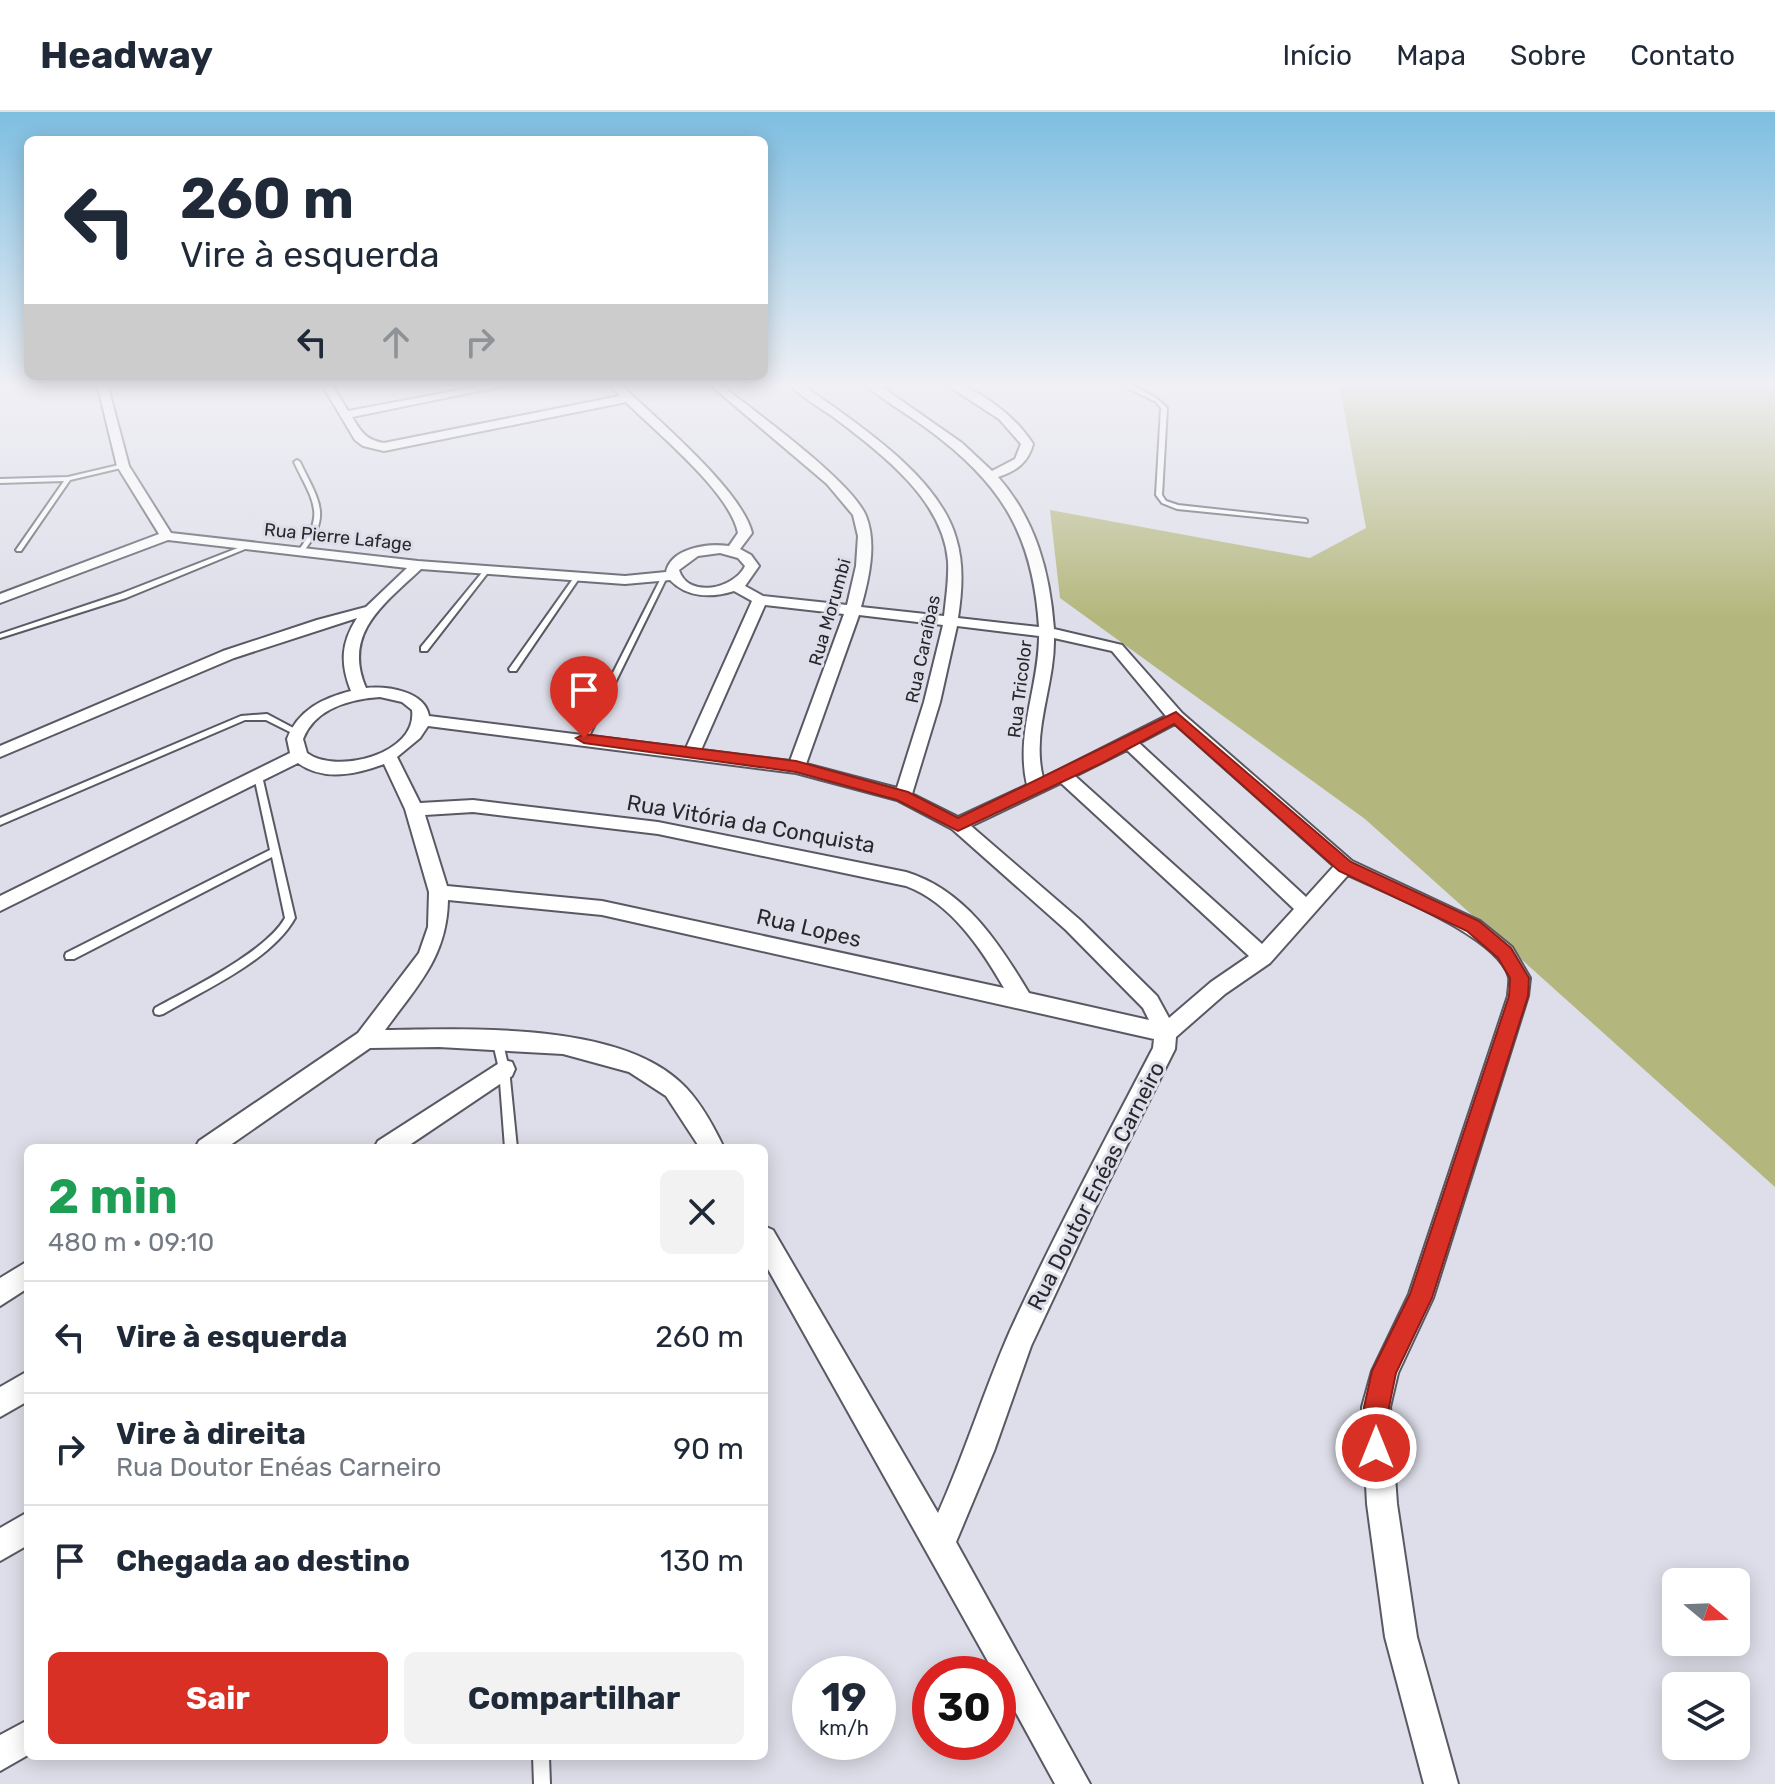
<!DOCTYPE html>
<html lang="pt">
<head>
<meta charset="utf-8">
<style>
	:root { --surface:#fff; --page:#f2f2f3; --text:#1f2937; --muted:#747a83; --line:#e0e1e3; --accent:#d93025 }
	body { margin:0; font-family:Rubik,sans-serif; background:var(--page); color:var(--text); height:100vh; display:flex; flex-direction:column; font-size:30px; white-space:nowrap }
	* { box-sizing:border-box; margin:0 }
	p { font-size:26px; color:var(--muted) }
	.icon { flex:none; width:44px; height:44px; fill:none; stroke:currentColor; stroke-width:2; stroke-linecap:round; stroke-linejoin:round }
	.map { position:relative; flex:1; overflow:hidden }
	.details { position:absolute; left:24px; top:1032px; width:744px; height:616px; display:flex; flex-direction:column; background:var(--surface); border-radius:12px; box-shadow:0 4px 20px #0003 }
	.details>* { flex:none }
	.banner { position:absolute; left:24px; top:24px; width:744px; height:244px; border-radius:12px; box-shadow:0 4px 20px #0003; background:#fff; color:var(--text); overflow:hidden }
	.needle { width:52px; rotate:109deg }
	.buttons { position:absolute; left:1662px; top:1456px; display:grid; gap:16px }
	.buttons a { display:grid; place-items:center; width:88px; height:88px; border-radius:12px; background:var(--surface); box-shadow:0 4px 20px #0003; font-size:40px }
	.speed { position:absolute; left:792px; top:1544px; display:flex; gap:16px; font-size:40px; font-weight:700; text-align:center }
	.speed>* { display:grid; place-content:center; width:104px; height:104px; border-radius:50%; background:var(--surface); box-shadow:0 4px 20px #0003; line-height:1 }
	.speed small { font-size:20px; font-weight:400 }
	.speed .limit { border:12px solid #d22; background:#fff; color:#111 }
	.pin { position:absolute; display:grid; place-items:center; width:68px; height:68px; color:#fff; margin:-82px -34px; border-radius:50% 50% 50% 0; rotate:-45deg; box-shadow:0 0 8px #0007 }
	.pin .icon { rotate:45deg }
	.me { position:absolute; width:88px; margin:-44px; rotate:0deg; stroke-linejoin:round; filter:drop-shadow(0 0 6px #0008) }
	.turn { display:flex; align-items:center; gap:28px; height:168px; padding:0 24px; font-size:36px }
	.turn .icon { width:104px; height:104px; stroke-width:2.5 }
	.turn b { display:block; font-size:56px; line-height:68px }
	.lanes { display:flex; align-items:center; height:76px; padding:0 24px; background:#0003; justify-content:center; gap:40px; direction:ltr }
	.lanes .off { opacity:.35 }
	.round { display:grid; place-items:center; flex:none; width:84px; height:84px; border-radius:12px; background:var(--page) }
	.overview { display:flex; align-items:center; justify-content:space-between; height:136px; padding:0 24px }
	h1 { font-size:48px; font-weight:700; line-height:60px; color:#1e9e55 }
	.button { display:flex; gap:16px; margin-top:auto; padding:16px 24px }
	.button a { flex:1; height:92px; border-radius:12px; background:var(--accent); color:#fff; font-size:32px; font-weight:700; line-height:92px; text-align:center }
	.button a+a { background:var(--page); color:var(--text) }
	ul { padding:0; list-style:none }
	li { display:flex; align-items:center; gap:24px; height:112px; padding:0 24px; border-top:2px solid var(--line) }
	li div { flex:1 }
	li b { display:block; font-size:30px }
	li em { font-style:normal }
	header { display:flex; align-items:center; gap:48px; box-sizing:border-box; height:112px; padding:0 40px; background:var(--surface); border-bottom:2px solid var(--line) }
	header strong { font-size:38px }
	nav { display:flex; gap:44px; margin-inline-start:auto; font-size:28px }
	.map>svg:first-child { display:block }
	.forest { fill:#b4b77d }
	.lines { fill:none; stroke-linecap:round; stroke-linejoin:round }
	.lane-casing { stroke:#585963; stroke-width:4 }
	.street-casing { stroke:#585963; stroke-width:4 }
	.lane { fill:#fff; fill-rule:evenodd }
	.street { fill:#fff; fill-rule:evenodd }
	.route { fill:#d93025; stroke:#8d1f18; stroke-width:2 }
	.labels { text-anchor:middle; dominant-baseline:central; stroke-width:6; stroke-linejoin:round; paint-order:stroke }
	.far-street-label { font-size:18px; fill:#28282c; stroke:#dddee9 }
	.street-label { font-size:22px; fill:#28282c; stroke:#dddee9 }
</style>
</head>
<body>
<header>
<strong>Headway</strong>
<nav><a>Início</a><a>Mapa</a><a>Sobre</a><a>Contato</a></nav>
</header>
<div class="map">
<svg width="1775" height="1672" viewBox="0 0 1775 1672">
	<rect width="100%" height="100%" fill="#dddee9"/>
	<path class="forest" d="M1339,271H1775V1075L1365,707L1060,486L1050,398L1310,446L1366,416Z"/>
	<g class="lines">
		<g class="lane-casing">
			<path id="lane" d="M1117,271C1132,271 1158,285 1167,296L1162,383L1166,389L1178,393L1305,407L1307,408V410L1177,397L1162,391L1156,383L1161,296L1156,290Z
				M297,348L300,350C318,388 333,403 303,440L301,441L298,439C327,402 312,388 294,350Z
				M123,352L125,353V355L70,368L21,439H17L16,438L64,369L0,371V367L68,365Z
				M248,432L250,433V435L126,486L0,526V522L120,482Z
				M485,457L490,458L427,539H421V535Z
				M575,464L580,465L516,559H510L509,557Z
				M661,466L666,467L588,626L584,629L581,628L580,626Z
				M267,602L301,620L300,622H294L266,608H245L0,713V706L241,604Z
				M258,661L262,664L295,806C272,848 204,878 163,902L159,903L155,902L154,899L155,896C191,876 266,840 285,806L272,745L74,847H66L65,844L66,841L270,738L254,664Z
				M497,923L501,924L502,927L509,957L517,1036H505L499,957L492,927L493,924Z
				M533,1644H549L550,1672H534Z"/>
		</g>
		<g class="street-casing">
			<path id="street" d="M97,271H107L129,354L171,421L418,449L625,464L666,460C671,436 707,431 729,434L738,421C730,380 657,321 626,290L384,339L363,334L355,328L321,271H331L348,299L497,271H518L352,305C361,320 366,328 384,331L620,284L608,271H619C653,304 742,378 752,421L740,437L751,443L759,454L745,474L763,484L847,493L856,454L858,424L853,403L827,372L708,271H719C753,299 851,368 866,404C877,431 869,467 861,495L944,504C946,486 949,467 948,449C943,386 878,339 832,304C817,294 800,284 788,271H800C851,308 938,362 956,426C964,452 962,479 958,506L1039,515C1033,423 1002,372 929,318C908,302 883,289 864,271H876L962,331L992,359L1015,347L1021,332L999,307L944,271C974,270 1018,307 1033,332C1028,351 1016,359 998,365C1036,408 1050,461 1054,517L1122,533L1182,601L1352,749L1480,809L1512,835L1530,866L1528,884L1433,1186L1398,1261L1390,1295L1397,1392L1417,1525L1458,1672H1424L1385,1525L1367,1392L1362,1295L1372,1259L1409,1182L1508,884C1508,879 1510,871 1509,865C1497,823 1387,782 1348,763L1270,851L1225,882L1176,925L1175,937L1095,1097L1031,1234L994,1339L956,1430L1090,1672H1055L998,1568V1562H995L764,1150V1114L773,1118L938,1401C965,1341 984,1278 1010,1219C1054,1123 1104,1030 1153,936L1154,927L602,803L448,788C447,845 417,874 385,918C468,917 616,910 680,970C699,987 713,1013 724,1036H700L666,984L629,960L563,942L439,935L370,936L226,1036H195L199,1029L358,921L419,841L428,815L429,780L405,697L384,652C357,662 324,670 298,651L0,799V784L290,641L287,627C298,598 323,586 351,579C340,551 341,531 357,506L234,546L0,645V634L223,539L317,508L366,495L407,456L168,428L0,491V482L159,422L117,354ZM720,441L738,446L745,454C734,477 688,487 679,458L698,444ZM421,457L625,472L670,468C687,486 712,486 734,479L752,489L686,636L429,604C425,579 387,574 366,576C342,521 384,492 421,457ZM765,493L844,502L790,649L701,638ZM859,503L943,513L924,590L897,676L806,652ZM957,514L1039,524C1039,575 1015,622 1027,673L958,705L912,682L940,590ZM1054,526L1112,539L1166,604L1043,666C1031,619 1055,573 1054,526ZM380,585L402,590L412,598C418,642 337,663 307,641L303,627C315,596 351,587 380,585ZM1175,612L1334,754L1306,785L1139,631ZM428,614L796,661L897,688L952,717L1066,818L1143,896L1149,908L1029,881C999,831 965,778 906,760L658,710L473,688L420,691L397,645L420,626ZM1127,638L1294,797L1262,832L1075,664ZM1061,671L1249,844L1211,870L1169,906L1157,884L1080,808L971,714ZM473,700L658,722L906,774C951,791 981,836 1004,876L602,789L447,774L425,703Z
				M504,948L512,950L515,957L512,964L405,1036H374L378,1029Z
				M28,1149V1176L0,1194V1166Z
				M28,1259V1289L0,1305V1275Z
				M28,1400V1433L0,1449V1416Z
				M28,1608V1643L0,1659V1623Z"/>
		</g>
		<use href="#lane" class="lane"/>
		<use href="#street" class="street"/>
	</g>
	<linearGradient id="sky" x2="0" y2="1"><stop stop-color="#7ebee1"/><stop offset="0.54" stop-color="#f0f0f5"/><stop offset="1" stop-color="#f0f0f5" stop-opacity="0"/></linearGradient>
	<rect width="1775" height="505" fill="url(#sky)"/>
	<path class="route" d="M1176,600L1351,750L1479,809L1511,836L1529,866L1528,884L1432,1186L1396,1261L1389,1295V1336L1385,1345L1376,1349L1367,1345L1364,1336V1295L1372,1259L1410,1182L1509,884L1510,866L1498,846L1467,819L1339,759L1174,612L1102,651L958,719L897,688L796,660L584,631L576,626L584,622L796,649L908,680L958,706Z"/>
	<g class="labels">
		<g class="far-street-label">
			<text transform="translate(338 425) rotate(6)">Rua Pierre Lafage</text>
			<text transform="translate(830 500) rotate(-74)">Rua Morumbi</text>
			<text transform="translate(923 537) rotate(-78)">Rua Caraíbas</text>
			<text transform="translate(1020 577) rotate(-83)">Rua Tricolor</text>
		</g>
		<g class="street-label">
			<text transform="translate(751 712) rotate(10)">Rua Vitória da Conquista</text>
			<text transform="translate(809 816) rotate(13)">Rua Lopes</text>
			<text transform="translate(1096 1074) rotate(-63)">Rua Doutor Enéas Carneiro</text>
		</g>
	</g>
</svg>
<div class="buttons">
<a><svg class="needle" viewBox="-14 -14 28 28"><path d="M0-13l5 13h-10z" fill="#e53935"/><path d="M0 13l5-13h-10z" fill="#747a83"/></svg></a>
<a><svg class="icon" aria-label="layers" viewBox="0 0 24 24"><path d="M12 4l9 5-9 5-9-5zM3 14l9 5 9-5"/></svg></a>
</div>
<div class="speed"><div>19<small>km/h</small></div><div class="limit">30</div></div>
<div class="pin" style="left:584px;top:626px;background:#d93025"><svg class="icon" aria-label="arrive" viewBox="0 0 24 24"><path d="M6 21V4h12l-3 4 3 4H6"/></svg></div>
<svg class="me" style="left:1376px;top:1336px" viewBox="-20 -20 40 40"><circle r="17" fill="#d93025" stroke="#fff" stroke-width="3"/><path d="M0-11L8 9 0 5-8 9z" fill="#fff"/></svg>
<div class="banner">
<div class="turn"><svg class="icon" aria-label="left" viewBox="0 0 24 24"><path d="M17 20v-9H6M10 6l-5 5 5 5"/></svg><div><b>260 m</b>Vire à esquerda</div></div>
<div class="lanes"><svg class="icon" aria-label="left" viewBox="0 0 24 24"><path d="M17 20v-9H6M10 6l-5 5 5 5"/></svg><svg class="icon off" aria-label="ahead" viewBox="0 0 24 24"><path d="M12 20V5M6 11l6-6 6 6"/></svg><svg class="icon off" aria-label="right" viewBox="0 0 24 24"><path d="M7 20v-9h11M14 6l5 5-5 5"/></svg></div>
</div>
<section class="details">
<div class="overview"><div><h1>2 min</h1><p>480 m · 09:10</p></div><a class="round"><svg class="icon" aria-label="close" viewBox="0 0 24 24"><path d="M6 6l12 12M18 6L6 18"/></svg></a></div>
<ul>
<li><svg class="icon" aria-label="left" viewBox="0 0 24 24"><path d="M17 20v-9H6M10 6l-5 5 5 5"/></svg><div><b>Vire à esquerda</b></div><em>260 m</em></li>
<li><svg class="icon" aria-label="right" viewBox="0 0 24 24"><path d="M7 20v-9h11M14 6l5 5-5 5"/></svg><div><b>Vire à direita</b><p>Rua Doutor Enéas Carneiro</p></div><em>90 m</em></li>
<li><svg class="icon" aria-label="arrive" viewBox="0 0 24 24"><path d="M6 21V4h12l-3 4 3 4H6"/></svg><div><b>Chegada ao destino</b></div><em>130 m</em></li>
</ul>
<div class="button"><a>Sair</a><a>Compartilhar</a></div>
</section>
</div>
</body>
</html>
